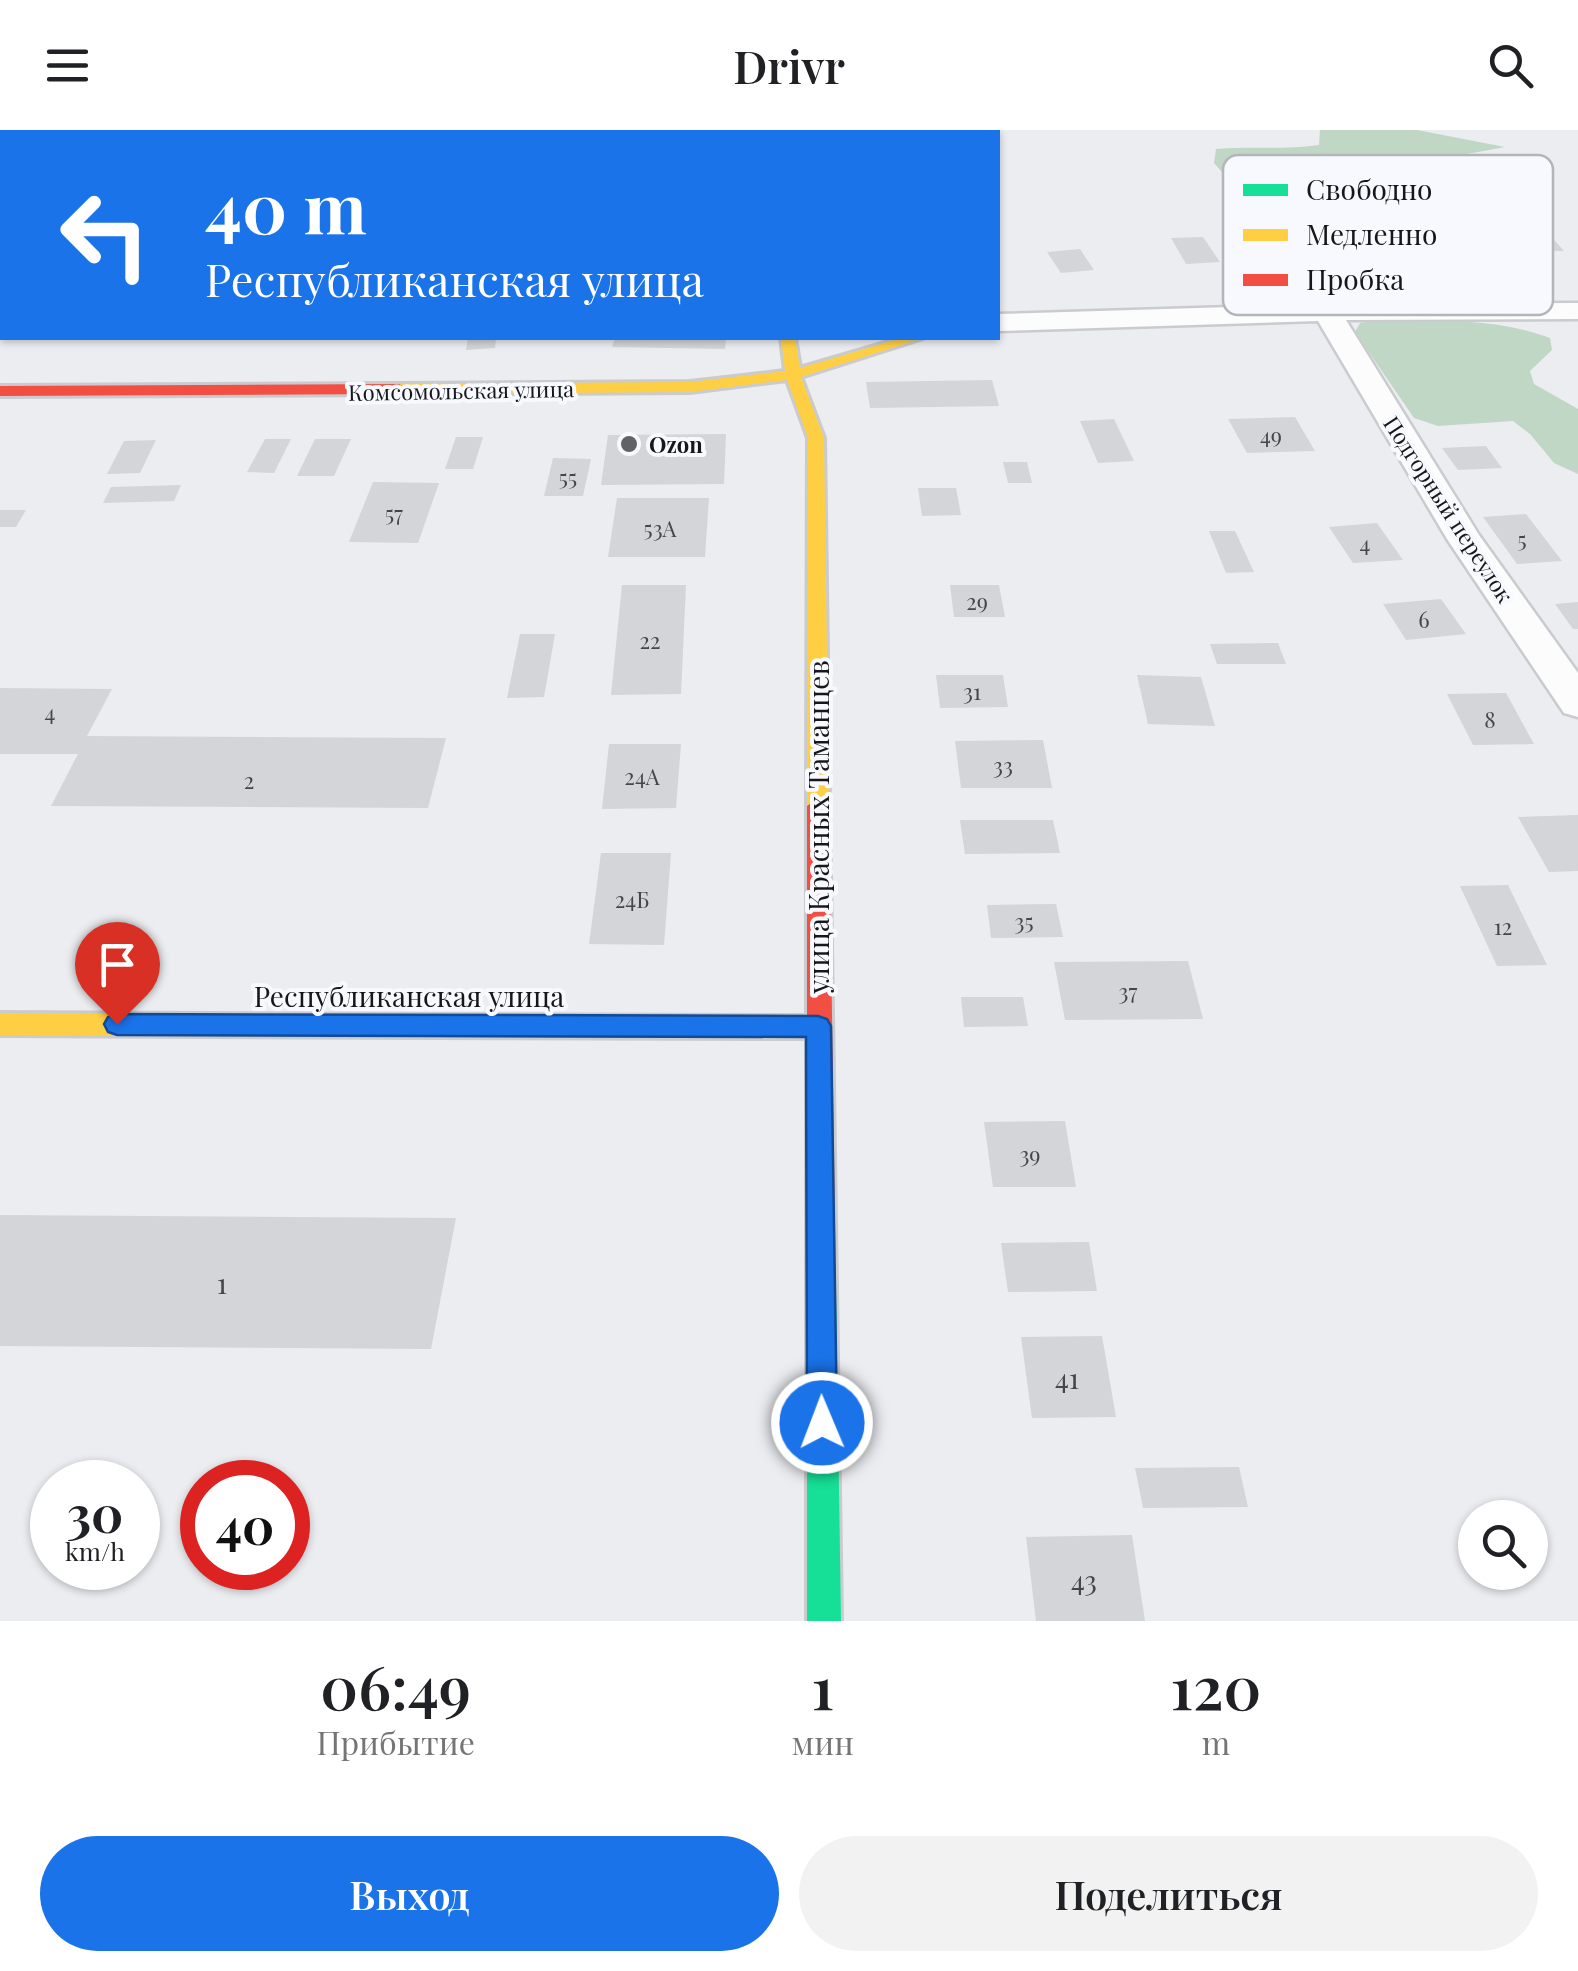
<!DOCTYPE html>
<html lang="ru">
<head>
<meta charset="utf-8">
<style>
	:root { --surface:#fff; --page:#f2f2f2; --text:#202124; --muted:#757577; --accent:#1a73e8 }
	body { margin:0; font-family:"Playfair Display",serif; background:var(--page); color:var(--text); height:100vh; display:flex; flex-direction:column; font-size:38px; white-space:nowrap }
	* { box-sizing:border-box; margin:0 }
	p { font-size:32px; color:var(--muted) }
	.icon { flex:none; width:55px; height:55px; fill:none; stroke:currentColor; stroke-width:2; stroke-linecap:round; stroke-linejoin:round }
	.map { position:relative; height:1491px; overflow:hidden }
	.sheet { display:flex; flex-direction:column; background:var(--surface); flex:1 }
	.sheet>* { flex:none }
	.banner { position:absolute; left:0px; top:0px; width:1000px; height:210px; box-shadow:0 2px 8px #0004; background:#1a73e8; color:#fff; overflow:hidden }
	.tools { position:absolute; left:1458px; top:1370px; display:grid; gap:20px }
	.tools a { display:grid; place-items:center; width:90px; height:90px; border-radius:50%; background:var(--surface); box-shadow:0 2px 8px #0004; font-size:50px }
	.speed { position:absolute; left:30px; top:1330px; display:flex; gap:20px; font-size:50px; font-weight:700; text-align:center }
	.speed>* { display:grid; place-content:center; width:130px; height:130px; border-radius:50%; background:var(--surface); box-shadow:0 2px 8px #0004; line-height:1 }
	.speed small { font-size:25px; font-weight:400 }
	.speed .limit { border:15px solid #d22; background:#fff; color:#111 }
	.pin { position:absolute; display:grid; place-items:center; width:85px; height:85px; color:#fff; margin:-102px -42px; border-radius:50% 50% 50% 0; rotate:-45deg; box-shadow:0 0 10px #0007 }
	.pin .icon { rotate:45deg }
	.me { position:absolute; width:110px; margin:-55px; rotate:359deg; stroke-linejoin:round; filter:drop-shadow(0 0 8px #0008) }
	.turn { display:flex; align-items:center; gap:35px; height:210px; padding:0 40px; font-size:45px }
	.turn .icon { width:130px; height:130px; stroke-width:2.5 }
	.turn b { display:block; font-size:70px; line-height:85px }
	.eta { display:flex; justify-content:space-evenly; align-items:center; height:170px; text-align:center }
	.eta b { font-size:60px; font-weight:600; line-height:70px }
	.primary-button { display:flex; gap:20px; margin-top:auto; padding:20px 40px }
	.primary-button a { flex:1; height:115px; border-radius:60px; background:var(--accent); color:#fff; font-size:40px; font-weight:600; line-height:115px; text-align:center }
	.primary-button a+a { background:var(--page); color:var(--text) }
	header { display:flex; justify-content:space-between; align-items:center; height:130px; padding:0 40px; background:var(--surface); font-size:45px; font-weight:600 }
	.map>svg:first-child { display:block }
	.green { fill:#c1d7c6 }
	.building { fill:#d3d5d8 }
	.lines { fill:none; stroke-linecap:round; stroke-linejoin:round }
	.street-casing { stroke:#cacbce; stroke-width:5 }
	.fast-casing { stroke:#cacbce; stroke-width:6 }
	.slow-casing { stroke:#cacbce; stroke-width:6 }
	.jam-casing { stroke:#cacbce; stroke-width:6 }
	.street { fill:#fcfcfd; fill-rule:evenodd }
	.fast { fill:#16e098; fill-rule:evenodd }
	.slow { fill:#ffcf43; fill-rule:evenodd }
	.jam { fill:#f24e42; fill-rule:evenodd }
	.route { fill:#1a73e8; stroke:#114b97; stroke-width:2.5 }
	.poi-dot { fill:#616265; stroke:#f7f9fe; stroke-width:4 }
	.labels { text-anchor:middle; dominant-baseline:central; stroke-width:8; stroke-linejoin:round; paint-order:stroke }
	.far-street-label { font-size:22px; fill:#16171a; stroke:#f7f9fe }
	.number-label { font-size:22px; fill:#45464a }
	.far-poi-label { font-size:22px; font-weight:bold; fill:#16171a; stroke:#f7f9fe; text-anchor:start }
	.street-label { font-size:28px; fill:#16171a; stroke:#f7f9fe }
	.near-number-label { font-size:28px; fill:#45464a }
	.key { fill:#f7f9fe; stroke:#b4b5ba; stroke-width:2.5 }
	.key-label { font-size:28px; fill:#16171a }
</style>
</head>
<body>
<header><svg class="icon" aria-label="menu" viewBox="0 0 24 24"><path d="M4 6h16M4 12h16M4 18h16"/></svg>Drivr<svg class="icon" aria-label="search" viewBox="0 0 24 24"><circle cx="10" cy="10" r="6"/><path d="M15 15l6 6"/></svg></header>
<div class="map">
<svg width="1578" height="1491" viewBox="0 0 1578 1491">
	<rect width="100%" height="100%" fill="#ebedf1"/>
	<path class="green" d="M1320,0H1417L1505,17L1440,29L1421,40L1428,58L1449,74L1447,93L1463,112L1492,130L1499,151L1453,148L1420,130L1378,118L1350,101L1332,83L1304,68L1263,64L1229,50L1214,33L1216,19C1251,16 1284,20 1319,15Z
		M1380,190C1435,190 1498,188 1550,208L1552,220L1530,241L1534,254L1578,279V344L1554,333L1530,304L1513,291L1438,296L1414,288L1355,202L1360,193Z"/>
	<path class="building" d="M1500,103H1548L1564,121H1515Z
		M1203,107L1220,132L1186,134L1171,108Z
		M1080,119L1094,140L1061,143L1047,122Z
		M468,208H496L495,218L466,220Z
		M615,208H726L725,219L612,217Z
		M992,250L999,276L870,278L866,252Z
		M1295,287L1315,321L1247,323L1228,289Z
		M1114,289L1134,331L1098,333L1080,291Z
		M726,304L724,354L601,355L608,305Z
		M456,307H483L473,339H445Z
		M265,309H291L274,343L247,342Z
		M315,309H351L334,346H297Z
		M156,310L140,343L107,344L124,311Z
		M1486,316L1502,338L1458,340L1442,318Z
		M553,328L591,329L583,366H544Z
		M1003,332H1027L1032,353H1008Z
		M373,352L439,353L418,413L349,412Z
		M181,355L174,371L103,373L111,357Z
		M918,358H956L961,385L922,386Z
		M617,368H709L705,427H608Z
		M0,380H26L16,397H0Z
		M1526,384L1562,431L1517,434L1483,387Z
		M1377,393L1403,430L1353,433L1329,397Z
		M1209,401H1235L1254,442L1226,443Z
		M622,455H686L681,564L611,565Z
		M950,455H999L1005,487H954Z
		M1441,469L1466,504L1406,510L1383,474Z
		M1578,472V499H1573L1555,474Z
		M520,504H555L544,567L507,568Z
		M1278,513L1286,534H1217L1210,514Z
		M936,545H1003L1008,577L940,578Z
		M1137,545L1201,547L1215,596L1148,594Z
		M0,558L112,559L87,606L446,608L428,678L51,676L78,624H0Z
		M1506,563L1534,614L1473,615L1447,564Z
		M1043,610L1052,658H961L955,611Z
		M609,614H681L676,678L602,679Z
		M1578,685V741L1549,742L1518,687Z
		M960,690H1053L1060,723L965,724Z
		M601,723H671L664,815L589,814Z
		M1508,755L1547,835L1497,836L1460,756Z
		M1056,774L1063,807L991,808L987,775Z
		M1188,831L1203,889L1065,890L1054,832Z
		M961,867H1023L1028,896L964,897Z
		M1065,991L1076,1057H993L984,992Z
		M0,1085L456,1088L431,1219L0,1216Z
		M1089,1112L1097,1161L1008,1162L1001,1113Z
		M1102,1206L1116,1287L1032,1288L1021,1207Z
		M1239,1337L1248,1377L1143,1378L1135,1338Z
		M1132,1405L1145,1491H1036L1026,1407Z"/>
	<g class="lines">
		<g class="street-casing">
			<path id="street" d="M751,0H773L774,2H752Z
				M1578,173V189L1346,190L1479,405L1578,543V587L1564,583L1447,409L1318,191L998,201V184L1327,174Z"/>
		</g>
		<g class="fast-casing">
			<path id="fast" d="M821,1081L831,1085L835,1095L841,1491H807V1095L811,1085Z"/>
		</g>
		<g class="slow-casing">
			<path id="slow" d="M781,208H795L800,238L902,208H923L801,247L824,308L829,676L818,684L807,676L808,308L787,250L690,262L399,264L391,259L399,254L690,252L785,241Z
				M0,883L434,885L443,888L446,896L443,904L434,907L0,905Z"/>
		</g>
		<g class="jam-casing">
			<path id="jam" d="M0,256L399,254L407,259L399,264L0,266Z
				M818,668L829,676L835,1095L831,1105L821,1109L811,1105L807,1095V908L434,907L425,904L422,896L425,888L434,885L807,886V676Z"/>
		</g>
		<use href="#street" class="street"/>
		<use href="#fast" class="fast"/>
		<use href="#slow" class="slow"/>
		<use href="#jam" class="jam"/>
	</g>
	<path class="route" d="M117,884L818,886L827,889L831,896L837,1293L833,1304L822,1308L811,1304L807,1293L806,907L117,905L108,902L104,894L108,887Z"/>
	<circle class="poi-dot" cx="629" cy="314" r="10"/>
	<g class="labels">
		<g class="far-street-label">
			<text transform="translate(461 260) rotate(-1)">Комсомольская улица</text>
			<text transform="translate(1449 379) rotate(57)">Подгорный переулок</text>
		</g>
		<g class="number-label">
			<text x="1271" y="305">49</text>
			<text x="568" y="347">55</text>
			<text x="394" y="383">57</text>
			<text x="660" y="398">53А</text>
			<text x="1522" y="409">5</text>
			<text x="1365" y="413">4</text>
			<text x="977" y="471">29</text>
			<text x="1424" y="489">6</text>
			<text x="650" y="510">22</text>
			<text x="972" y="561">31</text>
			<text x="50" y="582">4</text>
			<text x="1490" y="589">8</text>
			<text x="1003" y="635">33</text>
			<text x="642" y="646">24А</text>
			<text x="249" y="650">2</text>
			<text x="632" y="769">24Б</text>
			<text x="1024" y="791">35</text>
			<text x="1503" y="796">12</text>
			<text x="1128" y="861">37</text>
			<text x="1030" y="1024">39</text>
		</g>
		<g class="far-poi-label">
			<text x="649" y="314">Ozon</text>
		</g>
		<g class="street-label">
			<text transform="translate(817 697) rotate(-90)">улица Красных Таманцев</text>
			<text x="409" y="865">Республиканская улица</text>
		</g>
		<g class="near-number-label">
			<text x="222" y="1152">1</text>
			<text x="1067" y="1247">41</text>
			<text x="1084" y="1449">43</text>
		</g>
	</g>
	<rect x="1223" y="25" width="330" height="160" rx="15" class="key"/>
	<rect x="1243" y="54" width="45" height="12" fill="#16e098"/>
	<rect x="1243" y="99" width="45" height="12" fill="#ffcf43"/>
	<rect x="1243" y="144" width="45" height="12" fill="#f24e42"/>
	<g class="key-label">
		<text x="1306" y="70">Свободно</text>
		<text x="1306" y="115">Медленно</text>
		<text x="1306" y="160">Пробка</text>
	</g>
</svg>
<div class="tools">
<a><svg class="icon" aria-label="search" viewBox="0 0 24 24"><circle cx="10" cy="10" r="6"/><path d="M15 15l6 6"/></svg></a>
</div>
<div class="speed"><div>30<small>km/h</small></div><div class="limit">40</div></div>
<div class="pin" style="left:117px;top:894px;background:#d93025"><svg class="icon" aria-label="arrive" viewBox="0 0 24 24"><path d="M6 21V4h12l-3 4 3 4H6"/></svg></div>
<svg class="me" style="left:822px;top:1293px" viewBox="-20 -20 40 40"><circle r="17" fill="#1a73e8" stroke="#fff" stroke-width="3"/><path d="M0-11L8 9 0 5-8 9z" fill="#fff"/></svg>
<div class="banner">
<div class="turn"><svg class="icon" aria-label="left" viewBox="0 0 24 24"><path d="M17 20v-9H6M10 6l-5 5 5 5"/></svg><div><b>40 m</b>Республиканская улица</div></div>
</div>
</div>
<section class="sheet">
<div class="eta">
<div><b>06:49</b><p>Прибытие</p></div>
<div><b>1</b><p>мин</p></div>
<div><b>120</b><p>m</p></div>
</div>
<div class="primary-button"><a>Выход</a><a>Поделиться</a></div>
</section>
</body>
</html>
